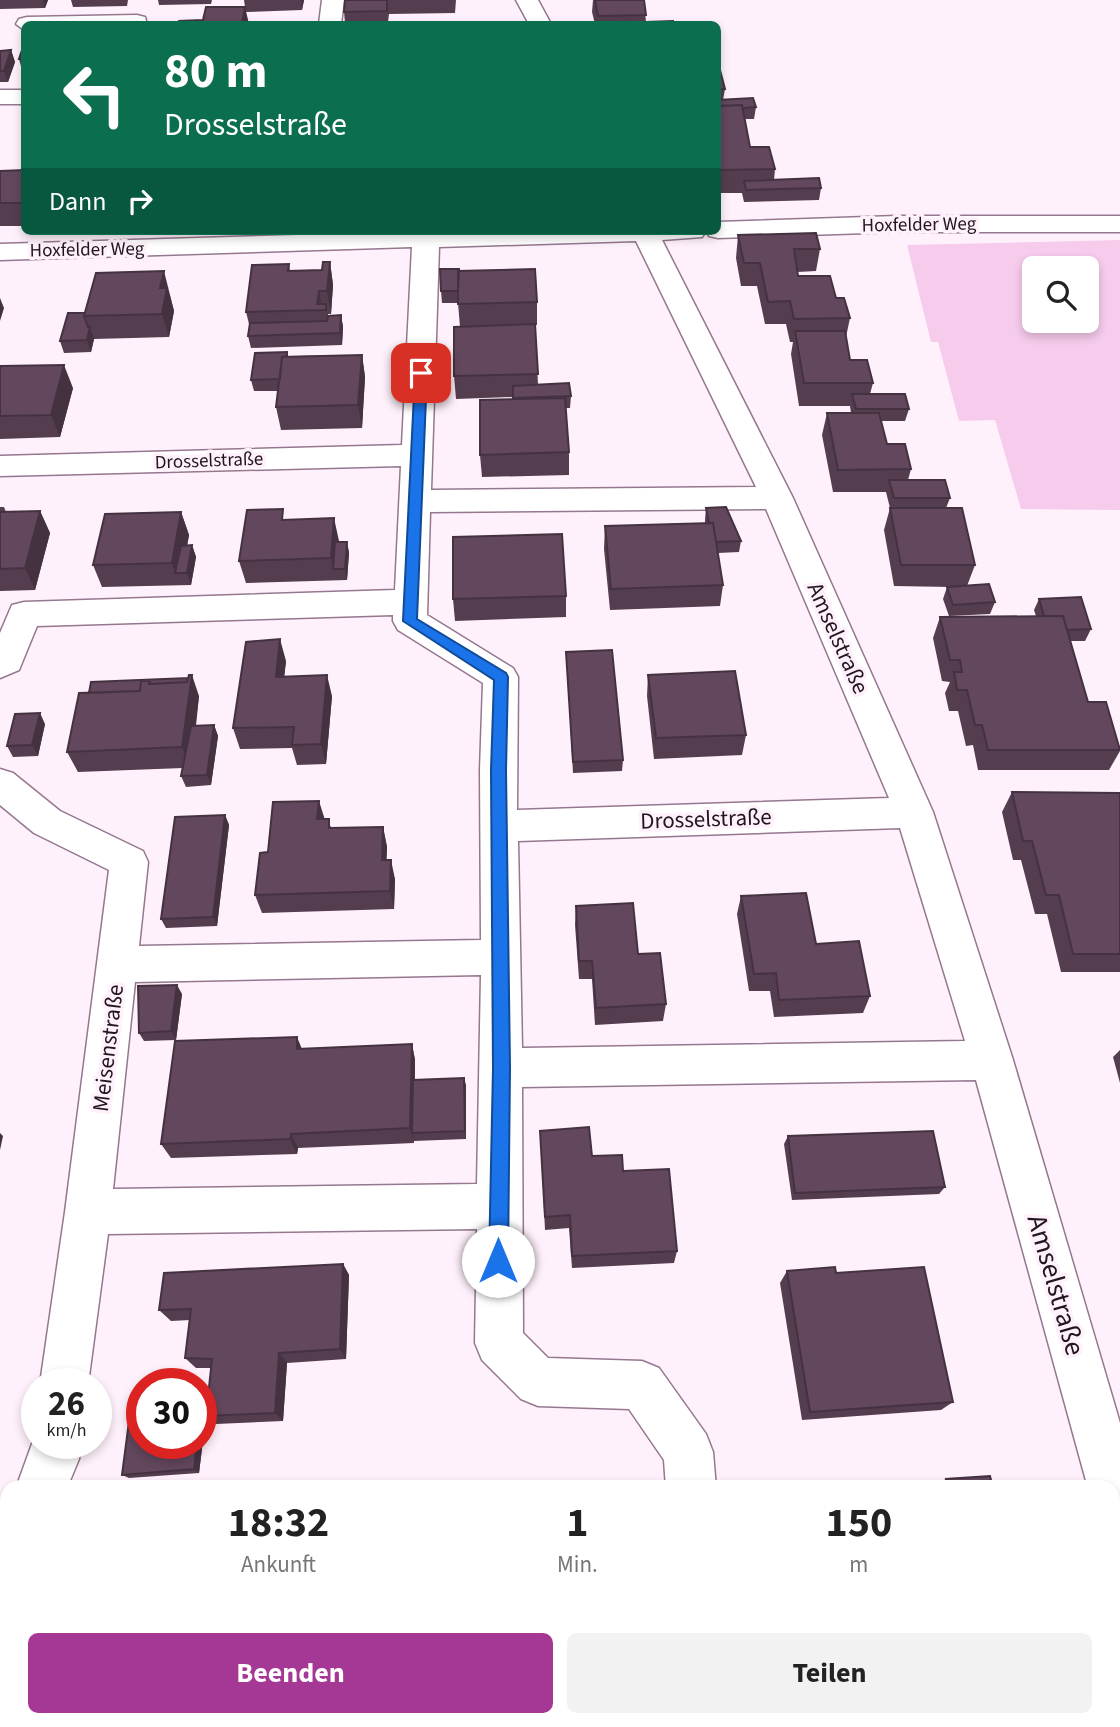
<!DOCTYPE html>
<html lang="de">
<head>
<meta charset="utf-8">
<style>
	:root { --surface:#fff; --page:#f2f2f2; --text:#222; --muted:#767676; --accent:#a53795 }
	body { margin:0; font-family:"Source Sans 3",sans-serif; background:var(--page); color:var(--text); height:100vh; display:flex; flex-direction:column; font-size:26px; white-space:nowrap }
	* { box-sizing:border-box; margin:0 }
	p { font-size:23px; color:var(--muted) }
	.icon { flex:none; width:38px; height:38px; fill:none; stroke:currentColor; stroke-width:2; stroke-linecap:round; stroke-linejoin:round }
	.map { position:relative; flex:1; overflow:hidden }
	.panel { position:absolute; left:0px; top:1480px; width:1120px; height:247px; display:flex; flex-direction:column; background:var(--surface); border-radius:21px 21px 0 0; box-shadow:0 4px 10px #0003 }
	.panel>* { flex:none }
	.guide { position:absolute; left:21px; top:21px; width:700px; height:214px; border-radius:10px; box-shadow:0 4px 10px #0003; background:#0b6e4f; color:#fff; overflow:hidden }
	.controls { position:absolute; left:1022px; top:256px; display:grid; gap:14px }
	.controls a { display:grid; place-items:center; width:77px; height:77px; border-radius:10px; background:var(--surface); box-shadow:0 4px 10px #0003; font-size:35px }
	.speed { position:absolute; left:21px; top:1368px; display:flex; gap:14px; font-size:35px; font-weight:700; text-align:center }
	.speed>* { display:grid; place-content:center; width:91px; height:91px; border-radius:50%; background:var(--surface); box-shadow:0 4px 10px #0003; line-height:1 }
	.speed small { font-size:18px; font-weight:400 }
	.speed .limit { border:10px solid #d22; background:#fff; color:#111 }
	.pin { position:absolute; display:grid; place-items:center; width:60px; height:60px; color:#fff; margin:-30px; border-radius:14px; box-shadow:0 4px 10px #0006 }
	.me { position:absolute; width:77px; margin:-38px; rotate:0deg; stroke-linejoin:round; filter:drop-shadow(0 0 5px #0008) }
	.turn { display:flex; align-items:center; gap:24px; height:147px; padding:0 28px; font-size:32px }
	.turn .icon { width:91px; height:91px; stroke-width:2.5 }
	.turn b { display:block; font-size:49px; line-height:60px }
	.then { display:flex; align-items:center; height:66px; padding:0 28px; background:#0003; gap:14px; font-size:26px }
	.eta { display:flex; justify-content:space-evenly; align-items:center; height:119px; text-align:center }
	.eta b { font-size:42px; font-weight:700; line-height:49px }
	.button { display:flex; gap:14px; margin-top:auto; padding:14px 28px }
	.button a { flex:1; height:80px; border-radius:10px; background:var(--accent); color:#fff; font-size:28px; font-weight:700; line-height:80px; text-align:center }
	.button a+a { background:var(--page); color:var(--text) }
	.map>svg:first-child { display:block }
	.green { fill:#f6cbec; fill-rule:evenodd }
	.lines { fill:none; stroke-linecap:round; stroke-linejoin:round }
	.minor-casing { stroke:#95778f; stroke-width:3 }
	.minor { fill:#fff; fill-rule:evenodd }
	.wall { fill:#553d50 }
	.shaded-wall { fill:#453241 }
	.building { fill:#63475d; stroke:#453241; stroke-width:2 }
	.route { fill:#1a73e8; stroke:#114b97; stroke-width:2 }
	.labels { text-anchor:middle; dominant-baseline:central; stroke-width:7; stroke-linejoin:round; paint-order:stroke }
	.far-street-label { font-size:19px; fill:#21151e; stroke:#fff1fb }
	.street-label { font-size:23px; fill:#21151e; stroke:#fff1fb }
	.near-street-label { font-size:28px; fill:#21151e; stroke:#fff1fb }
</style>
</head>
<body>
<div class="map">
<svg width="1120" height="1727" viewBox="0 0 1120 1727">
	<rect width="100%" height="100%" fill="#fff1fb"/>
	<path class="green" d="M1120,240V510L1021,509L995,420L959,421L938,342H931L907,245ZM1034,268H1087V320H1034Z"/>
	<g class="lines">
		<g class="minor-casing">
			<path id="minor" d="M322,0H344L341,24H319Z
				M516,0H538L551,24H529Z
				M137,15L145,17L147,24H24V30L16,24L19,19L27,17Z
				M0,90H24V104H0Z
				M897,216H1120V232H897L718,238L709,236L706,231L702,237L662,240L793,498L933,812L1013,1060L1120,1423V1536L1113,1533V1488H1088L976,1080L522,1087L523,1333L548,1358L642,1361L659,1368L706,1434L713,1452L716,1488H666L664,1460L629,1409L538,1406L521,1399L482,1360L475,1343L477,1229L108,1234L88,1384H40L65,1212L109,870L34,833L0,805V769L13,773L60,811L143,851L148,862L139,946L481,940L480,770L483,683L398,630L393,621V615L37,626L19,670L0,678V633L12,605L24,602L395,590L401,466L0,476V456L402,445L412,247L0,260V244L433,231H718V222ZM636,241L756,487L431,490L439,247ZM766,509L889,798L517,810L518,677L513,668L427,615L430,512ZM900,828L965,1041L522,1048L518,841ZM481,975L477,1184L113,1189L135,982Z
				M37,1430V1444H81L79,1459L67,1488H16Z
				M7,1536V1600L0,1603V1539Z
				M680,1720H736V1727H680Z"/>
		</g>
		<use href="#minor" class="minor"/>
	</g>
	<path class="wall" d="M0,0H48L45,8L0,9Z
		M71,0H128L127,6L73,7Z
		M158,0H212L211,4L159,5Z
		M244,0H304L302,10L246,12L203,20L245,7Z
		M345,0H456L455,13L389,14L388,22L345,23L344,12Z
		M593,0H644L646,22L673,24H595L592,12Z
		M24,44V77L19,59Z
		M11,50L15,62L8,82H0V51Z
		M718,70L725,89L723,100L756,107L754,119H745L750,147L775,169L774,180L821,188L819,200L744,202L742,193H718Z
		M24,170V226H0V171Z
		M738,235L820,249L816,271L797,272L798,276L836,298L850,318L846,337L850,360L873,383L870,394L909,409L905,421H881L887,444L911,469L908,480L950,498L946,508L975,565L967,586L995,602L990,614L949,616L943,599L947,587H951L894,586L884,530L890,508L886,492H833L822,435L827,413H851L850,406H799L791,354L793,342H790L786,324H765L757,286H741L736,258Z
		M330,262L333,285L331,314H328V316L341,315L343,327L342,345L251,348L248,336L250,328L246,312L289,264L290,271L322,270Z
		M460,271L537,302V325H535L538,384L571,396L570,408H566L569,452V475L482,477L480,455L513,399V397L456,399L454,376L460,327L458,303H442L441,291Z
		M170,294V296L174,311L169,337L94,339L91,352L64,353L60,341L85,313Z
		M362,355L365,377L362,428L281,430L276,407L278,391H254L251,380L288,356Z
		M0,366L73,388L60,437L0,439Z
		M0,507H4L6,512L40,511L50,533L35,590L0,591Z
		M706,508L741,541L739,552L718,553L723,585L720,606L610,610L604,549L605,526L705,523V520Z
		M181,512L189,535L187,546L192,545L196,557L191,585L102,587L93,565Z
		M338,542H347L349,553L347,580L246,583L239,561Z
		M566,596V617L455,621L453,599Z
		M1039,599L1091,629L1085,641H1070L1088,702L1120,747V751L1109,770H978L973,745L966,746L958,711H949L945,693L950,682L942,681L933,638L940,617L1036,616L1034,610Z
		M566,652L623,760L622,771L573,773Z
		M286,661L284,676L332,696L326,764L297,765L292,748L240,749L233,728Z
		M648,675L746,735L742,755L654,759L647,696Z
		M89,693L199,696L196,726L214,725L218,736L211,785L186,787L181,776L183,768L78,772L67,752Z
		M45,724L38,756L13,757L7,746Z
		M1012,792L1120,793V972H1061L1047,914H1035L1021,860H1013L1002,812Z
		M225,815L229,825L217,926L166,928L161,919Z
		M324,819L332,828L383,827L387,847L386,860L395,879L394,909L262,913L255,895L268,852Z
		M741,896L870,996L863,1013L774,1017L770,991H749L737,914Z
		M576,906L638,954L666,1004L663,1021L595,1025L592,979H579L575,925Z
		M182,994L176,1040L144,1041L139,1033Z
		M412,1044L415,1060V1080L464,1078L466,1086V1139L414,1141V1143L298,1148L297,1154L171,1158L161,1144Z
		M1120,1050V1083L1113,1057Z
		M540,1131L592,1156L677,1251L674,1263L572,1268L569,1228L545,1230Z
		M788,1136L945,1187L939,1194L792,1200L784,1144Z
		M343,1264L349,1275L346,1359L287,1363L283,1421L216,1424L206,1416L199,1473L129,1478L122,1475L207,1406L211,1368H196L185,1358L190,1320L171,1321L159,1310Z
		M787,1271L953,1402L941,1410L802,1420L780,1283Z
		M946,1479L993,1488H935L934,1485Z"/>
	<path class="shaded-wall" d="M43,0H48L45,8Z
		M301,0H304L302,10Z
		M245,7L249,24H242Z
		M11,50L15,62L8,82L4,71Z
		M330,262L333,285L331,314L327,291Z
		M164,271L174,311L169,337L162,314L160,288Z
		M319,291L322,310L317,304Z
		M0,298L4,308L0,321Z
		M341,315L343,327L342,345L340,333Z
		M90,327L94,339L91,352L87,340Z
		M362,355L365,377L362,428L358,405Z
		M64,365L73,388L60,437L51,415Z
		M40,511L50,533L35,590L25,568Z
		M181,512L189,535L182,573H175L172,563Z
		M334,518L339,541L336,569H333L331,558Z
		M347,542L349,553L347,580L345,569Z
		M192,545L196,557L191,585L187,573Z
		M280,639L286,661L282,698L276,677Z
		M192,675L199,696L190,768L182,747Z
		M327,675L332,696L326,764L321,744Z
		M40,713L45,724L38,756L32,745Z
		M214,725L218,736L211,785L207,775Z
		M319,801L325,820L317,819Z
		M225,815L229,825L217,926L213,917Z
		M383,827L387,847L386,879L382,860Z
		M391,860L395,879L394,909L390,891Z
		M177,985L182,994L176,1040L171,1031Z
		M297,1037L304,1054L297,1049Z
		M412,1044L415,1060L414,1133H412L414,1143L410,1128Z
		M464,1078L466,1086V1139L465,1131Z
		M0,1133L3,1136L0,1150Z
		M291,1134L298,1148L297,1154L290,1139Z
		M343,1264L349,1275L346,1359L340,1349Z
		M279,1353L287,1363L283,1421L275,1413Z
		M201,1402L207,1407L199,1473L194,1469L197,1444H201Z"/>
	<path class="building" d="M345,0H387V11L344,12Z
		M595,0H644L646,15L598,16Z
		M206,7H245L242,24H178L179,21L203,20Z
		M673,21V24H645L646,22Z
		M24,44V59H19Z
		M11,50L4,71H0V51Z
		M718,70H720L725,89H718Z
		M753,98L756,107L743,108L742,105L718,106V100Z
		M742,105L750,147H769L775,169L718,170V106Z
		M24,170V203H0V171Z
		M819,178L821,188L746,190L744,181Z
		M816,233L820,249H794L798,276H830L836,298H844L850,318L794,319L790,301L768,302L760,263H744L738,235Z
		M323,262H330L327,291H319L317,304H326V310L246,312L252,265L289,264L288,271L322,270Z
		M440,269H459L458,291H441Z
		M535,269L537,302L458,304V271Z
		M164,271L160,288H167L162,314L84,316L96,273Z
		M68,313H85L84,316L88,327H90L87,340L60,341Z
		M341,315L340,333L248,336L250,323L327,321L328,316Z
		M535,324L538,374L454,376V327Z
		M795,331H845L850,360H867L873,383H804Z
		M287,352V356L282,357L280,379L251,380L255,353Z
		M362,355L358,405L276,407L282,357Z
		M64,365L51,415L0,416V366Z
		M569,383L571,396L513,398V386Z
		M852,394H905L909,409H856Z
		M565,398L569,452L480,455V400Z
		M827,413H879L887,444H905L911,469L838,470Z
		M889,480H945L950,498H894Z
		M726,507L741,541L716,542L713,523H709L706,508Z
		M890,508H962L975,565H901Z
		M283,509L282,520L334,518L331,558L239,561L247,510Z
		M40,511L25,568L0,569V512Z
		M181,512L172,563L93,565L105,514Z
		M713,523L723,585L611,589L605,526Z
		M562,534L566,596L453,599V537Z
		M335,542H347L345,569H333Z
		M192,545L187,573H175L181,546Z
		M989,584L995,602L953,605L947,587Z
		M1081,597L1091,629L1067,630L1063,616H1044L1039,599Z
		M1063,616L1088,702H1106L1120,750H988L982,725H975L967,690H957L954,672H962L960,660H950L940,617Z
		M280,639L276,677L327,675L321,744L292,745L294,727L233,728L246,642Z
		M612,650L623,760L573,762L566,652Z
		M735,671L746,735L656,738L648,675Z
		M189,675H192L182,747L67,752L79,693L140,691L141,681H149V684L187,682Z
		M188,678L187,682L151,684L149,681H141L140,691L89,693L91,682Z
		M40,713L32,745L7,746L15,714Z
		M214,725L207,775L181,776L191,726Z
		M1012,792L1120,793V954H1073L1059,895H1046L1032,841H1023Z
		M319,801L317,819H329V828L383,827L382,860H391L390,891L255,895L260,853L268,852L273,802Z
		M225,815L213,917L161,919L175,817Z
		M806,893L816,944L859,941L870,996L779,1000L776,973L754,974L741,896Z
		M633,903L638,954L660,953L666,1004L596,1008L592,961H579L576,906Z
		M177,985L171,1031L139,1033L138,986Z
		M297,1037V1049L412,1044L410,1128L291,1134L290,1139L161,1144L175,1041Z
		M464,1078L465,1131L412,1133L413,1080Z
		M589,1127L592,1156L622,1155L623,1171L669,1169L677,1251L572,1256L570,1215L545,1217L540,1131Z
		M933,1131L945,1187L795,1193L788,1136Z
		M343,1264L340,1349L279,1353L275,1413L206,1416L212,1359L185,1358L191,1309L159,1310L164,1273Z
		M835,1267L836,1273L924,1267L953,1402L810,1412L787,1271Z
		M131,1406H142V1444H197L194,1469L122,1475Z
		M990,1476L993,1488H948L946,1479Z"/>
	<path class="route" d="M421,370L427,373L417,619L506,673L508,677L506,770L510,1068L508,1261L505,1268L498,1271L492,1268L489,1261L493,1068L491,770L494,680L403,621L415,373Z"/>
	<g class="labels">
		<g class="far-street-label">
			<text transform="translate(919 225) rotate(-1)">Hoxfelder Weg</text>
			<text transform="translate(87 250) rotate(-1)">Hoxfelder Weg</text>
			<text transform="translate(209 461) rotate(-2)">Drosselstraße</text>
		</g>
		<g class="street-label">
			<text transform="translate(838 638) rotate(66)">Amselstraße</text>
			<text transform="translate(706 819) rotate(-2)">Drosselstraße</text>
			<text transform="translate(108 1048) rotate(-83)">Meisenstraße</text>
		</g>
		<g class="near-street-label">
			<text transform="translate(1056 1285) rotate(74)">Amselstraße</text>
		</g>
	</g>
</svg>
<div class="controls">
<a><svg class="icon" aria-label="search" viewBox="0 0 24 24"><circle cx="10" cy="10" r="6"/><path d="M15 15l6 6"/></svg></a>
</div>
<div class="speed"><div>26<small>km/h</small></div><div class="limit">30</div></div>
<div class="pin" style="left:421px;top:373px;background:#d93025"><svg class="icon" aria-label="arrive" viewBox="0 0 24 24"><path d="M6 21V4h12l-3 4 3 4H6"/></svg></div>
<svg class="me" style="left:498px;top:1261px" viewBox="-20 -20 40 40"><circle r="19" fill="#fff"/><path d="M0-13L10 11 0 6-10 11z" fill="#1a73e8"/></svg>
<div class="guide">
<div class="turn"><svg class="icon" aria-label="left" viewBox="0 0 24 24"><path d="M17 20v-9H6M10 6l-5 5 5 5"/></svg><div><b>80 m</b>Drosselstraße</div></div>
<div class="then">Dann<svg class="icon" aria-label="right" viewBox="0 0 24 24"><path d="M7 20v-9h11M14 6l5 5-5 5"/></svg></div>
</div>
<section class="panel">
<div class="eta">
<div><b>18:32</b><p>Ankunft</p></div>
<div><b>1</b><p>Min.</p></div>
<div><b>150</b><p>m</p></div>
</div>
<div class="button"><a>Beenden</a><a>Teilen</a></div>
</section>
</div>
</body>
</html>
